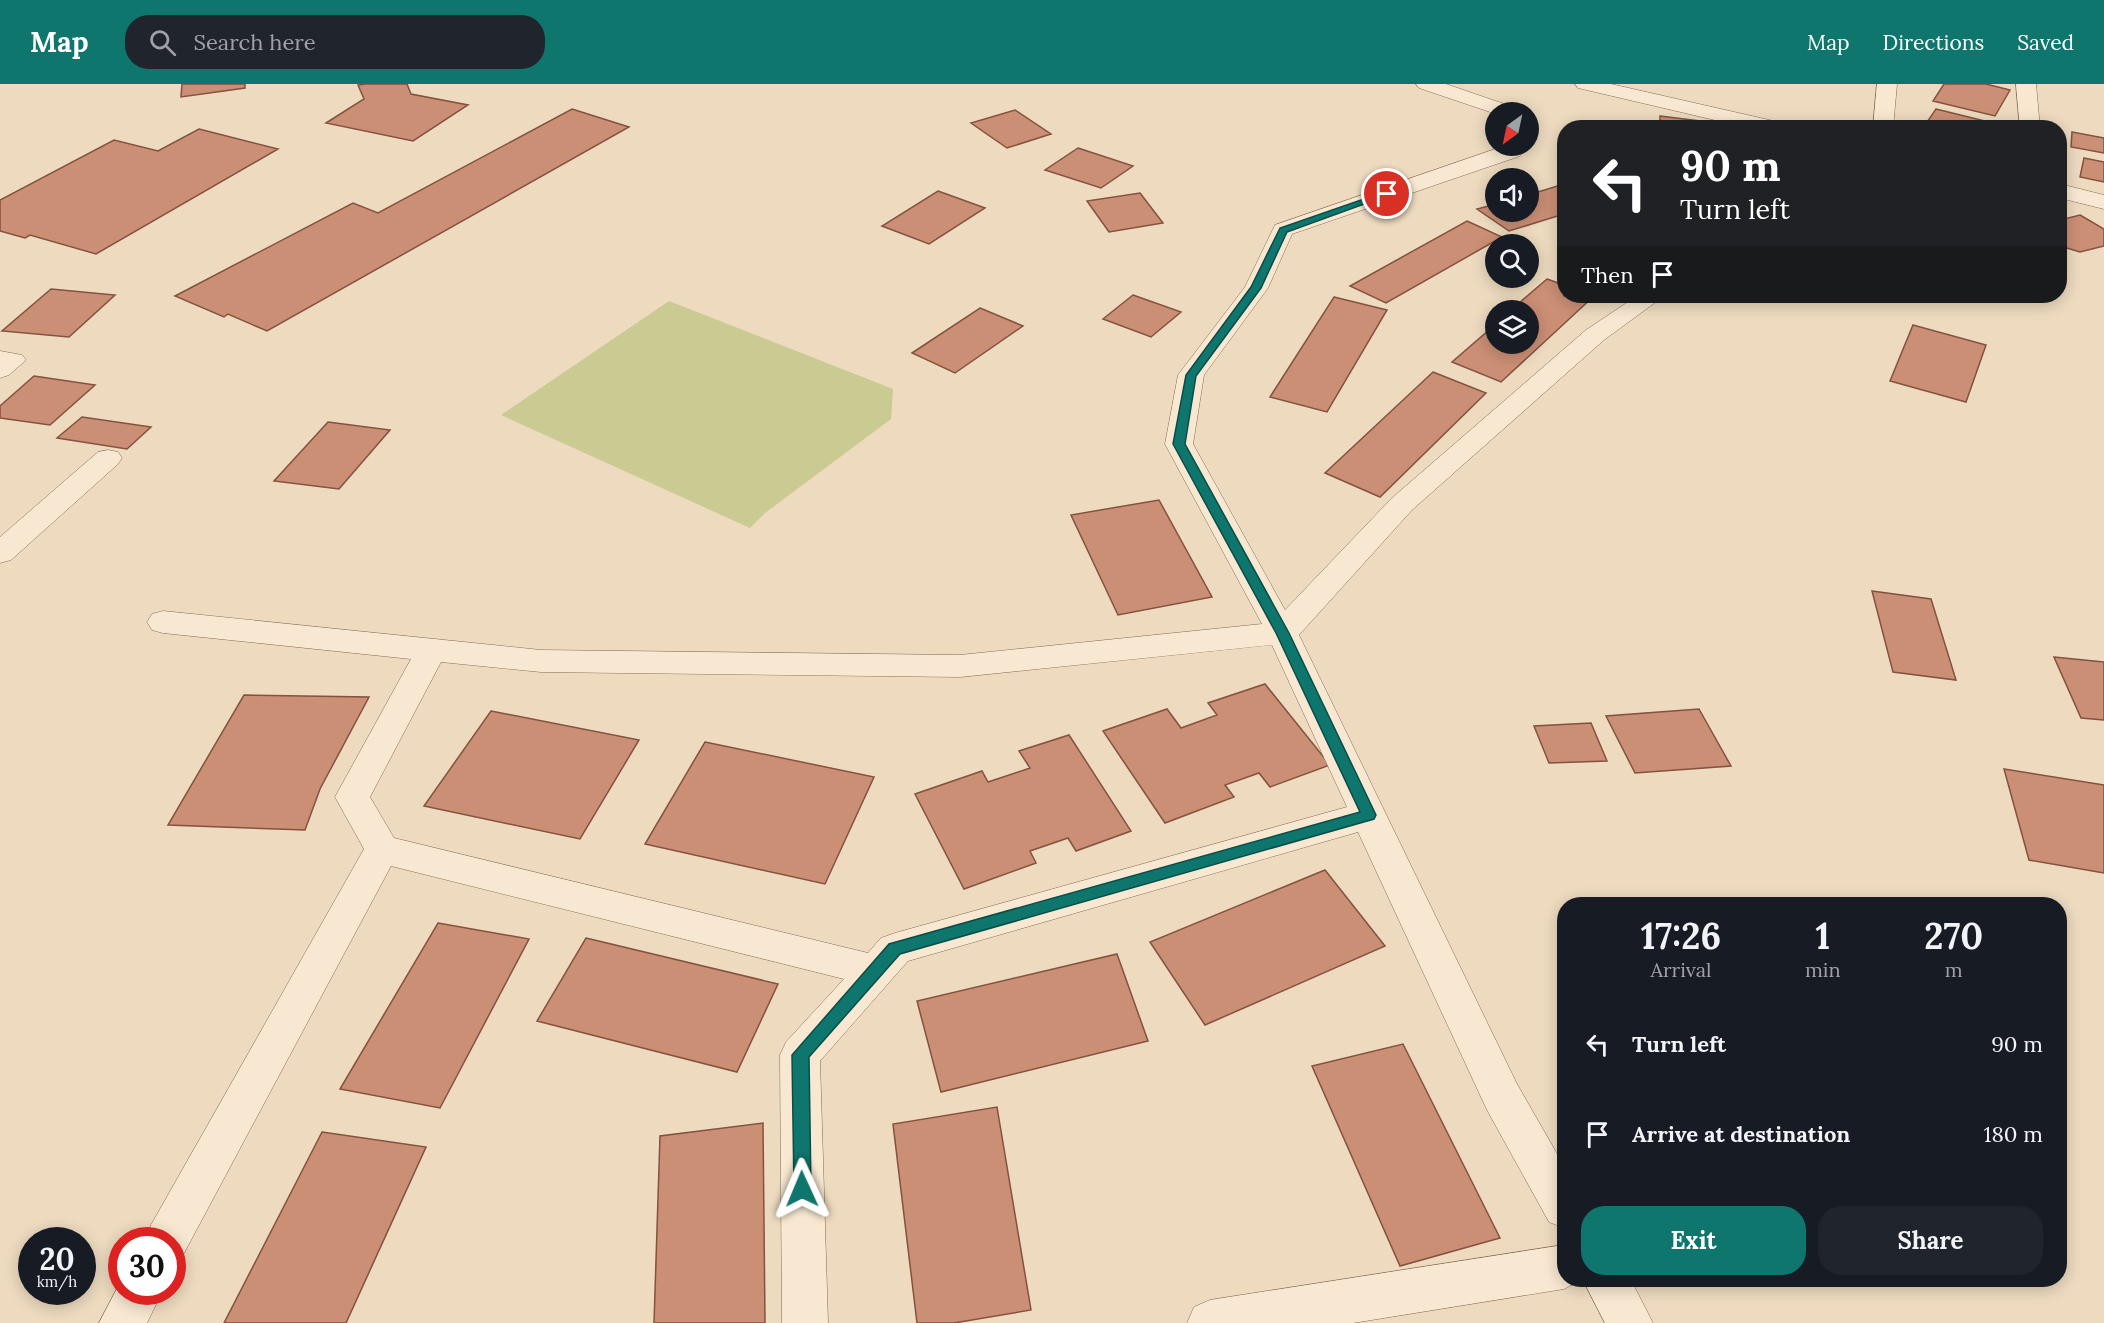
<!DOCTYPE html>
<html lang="en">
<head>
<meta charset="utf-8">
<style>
	:root { --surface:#171b24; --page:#20242c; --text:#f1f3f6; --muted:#9ea1a6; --accent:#0f766e }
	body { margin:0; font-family:Lora,serif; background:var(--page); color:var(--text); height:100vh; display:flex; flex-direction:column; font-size:22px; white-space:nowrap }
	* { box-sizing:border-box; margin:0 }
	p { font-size:20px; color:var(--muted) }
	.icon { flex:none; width:33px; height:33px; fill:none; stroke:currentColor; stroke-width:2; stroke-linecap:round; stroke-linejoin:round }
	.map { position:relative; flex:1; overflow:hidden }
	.side { position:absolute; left:1557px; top:813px; width:510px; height:390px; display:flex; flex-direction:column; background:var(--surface); border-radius:24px; box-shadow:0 3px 15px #0003 }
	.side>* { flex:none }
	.top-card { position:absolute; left:1557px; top:36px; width:510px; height:183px; border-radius:24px; box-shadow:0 3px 15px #0003; background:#202124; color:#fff; overflow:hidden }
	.needle { width:39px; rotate:213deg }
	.controls { position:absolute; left:1485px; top:18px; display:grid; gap:12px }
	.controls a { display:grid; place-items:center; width:54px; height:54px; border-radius:50%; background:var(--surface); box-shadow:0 3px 15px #0003; font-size:30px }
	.speed { position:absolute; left:18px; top:1143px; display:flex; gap:12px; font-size:30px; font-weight:700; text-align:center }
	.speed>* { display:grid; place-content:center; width:78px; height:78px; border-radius:50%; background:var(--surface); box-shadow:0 3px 15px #0003; line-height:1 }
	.speed small { font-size:15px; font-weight:400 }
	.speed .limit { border:9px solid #d22; background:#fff; color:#111 }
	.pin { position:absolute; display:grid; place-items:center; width:51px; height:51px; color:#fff; margin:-26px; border:3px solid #fff; border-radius:50%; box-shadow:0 2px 6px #0007 }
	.me { position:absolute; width:66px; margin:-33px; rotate:359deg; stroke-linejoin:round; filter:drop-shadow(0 0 4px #0008) }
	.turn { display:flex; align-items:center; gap:21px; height:126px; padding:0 24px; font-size:27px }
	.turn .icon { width:78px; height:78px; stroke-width:2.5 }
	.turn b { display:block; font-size:42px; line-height:51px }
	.then { display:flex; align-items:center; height:57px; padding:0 24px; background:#0003; gap:12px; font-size:22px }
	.eta { display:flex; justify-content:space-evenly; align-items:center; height:102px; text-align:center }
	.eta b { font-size:36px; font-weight:800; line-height:42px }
	.button { display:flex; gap:12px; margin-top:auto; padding:12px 24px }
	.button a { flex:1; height:69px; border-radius:24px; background:var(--accent); color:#fff; font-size:24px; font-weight:800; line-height:69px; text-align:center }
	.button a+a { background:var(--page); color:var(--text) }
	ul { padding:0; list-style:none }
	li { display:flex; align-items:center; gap:18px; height:90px; padding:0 24px }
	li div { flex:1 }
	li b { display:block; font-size:22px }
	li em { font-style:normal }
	header { display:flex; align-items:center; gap:36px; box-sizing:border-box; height:84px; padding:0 30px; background:var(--accent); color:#fff }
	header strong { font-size:28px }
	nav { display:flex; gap:33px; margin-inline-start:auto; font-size:21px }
	.search { width:420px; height:54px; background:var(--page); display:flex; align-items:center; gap:15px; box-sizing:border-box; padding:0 21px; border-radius:24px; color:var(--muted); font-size:22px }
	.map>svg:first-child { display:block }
	.green { fill:#caca93 }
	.building { fill:#cb8f75; stroke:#84523e; stroke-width:1.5 }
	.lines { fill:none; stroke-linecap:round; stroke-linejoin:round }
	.street-casing { stroke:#856b57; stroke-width:1 }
	.street { fill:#f8e8d1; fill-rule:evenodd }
	.route { fill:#0f766e; stroke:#0a4d48; stroke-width:1.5 }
</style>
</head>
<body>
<header>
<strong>Map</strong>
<div class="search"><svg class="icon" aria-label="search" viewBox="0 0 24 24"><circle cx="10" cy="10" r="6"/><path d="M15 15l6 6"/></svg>Search here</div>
<nav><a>Map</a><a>Directions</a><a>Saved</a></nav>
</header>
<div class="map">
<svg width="2104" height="1239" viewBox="0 0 2104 1239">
	<rect width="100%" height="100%" fill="#eddabf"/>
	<path class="green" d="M669,217L893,305L891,335L765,429L750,444L501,331Z"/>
	<path class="building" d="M182,0H245V4L181,13Z
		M366,0H407L411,10L468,21L413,57L326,39L364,15L358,1Z
		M1944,0H1986L2010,6L1995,32L1933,17Z
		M572,25L629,43L267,247L228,230L224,233L175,212L353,119L378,129Z
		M1936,25L2009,43L1947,44L1927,38Z
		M1015,26L1051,50L1007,64L971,39Z
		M1660,32L1708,38L1709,44H1660Z
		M199,45L278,65L96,170L30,151L25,154L0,147V116L114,56L158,67Z
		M2072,48L2104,54V69L2071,63Z
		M1078,64L1133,82L1101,104L1045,86Z
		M2084,74L2104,78V98L2080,93Z
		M1564,100V130L1509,147L1477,125L1496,120V128H1528V111Z
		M938,107L985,124L929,160L882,142Z
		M1140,109L1163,139L1109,148L1087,117Z
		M2080,131L2104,145V162L2080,168L2060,162V136Z
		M1467,137L1502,153L1386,219L1350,202Z
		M1547,195L1564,201V212H1594L1501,298L1452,278L1496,240V260H1528V226H1511Z
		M51,205L115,211L69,253L2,247Z
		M1133,211L1181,228L1151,253L1103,235Z
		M1334,213L1387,226L1327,328L1270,313Z
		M980,224L1023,242L955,289L912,269Z
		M1913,241L1986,261L1966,318L1890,297Z
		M1433,288L1486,309L1380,413L1325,389Z
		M34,292L95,301L50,341L0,334V322Z
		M82,333L151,343L127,365L57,354Z
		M328,338L390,346L339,405L274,397Z
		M1159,416L1212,513L1118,531L1071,431Z
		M1872,507L1931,515L1956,596L1893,588Z
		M2054,573L2104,578V636L2081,634Z
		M1265,600L1330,681L1270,703L1259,689L1225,701L1234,713L1165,739L1103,647L1167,625L1181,644L1217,631L1208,619Z
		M244,611L369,613L320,705L305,746L168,741Z
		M1699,625L1731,682L1635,689L1606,632Z
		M491,627L639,656L580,755L424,722Z
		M1591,639L1607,677L1549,679L1534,642Z
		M1069,651L1131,747L1076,767L1068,754L1030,767L1036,779L964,805L915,710L982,687L988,698L1030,684L1019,667Z
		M705,658L874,693L825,800L645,760Z
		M2004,685L2104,701V789L2029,776Z
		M1325,786L1385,862L1205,941L1150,858Z
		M438,839L529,855L440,1024L340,1005Z
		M586,854L778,900L737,988L537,937Z
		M1117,870L1148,957L941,1008L917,917Z
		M1403,960L1500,1154L1400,1182L1312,982Z
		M997,1023L1031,1226L954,1239H917L893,1040Z
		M763,1039L765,1239H654L660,1052Z
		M322,1048L426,1063L346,1239H224Z"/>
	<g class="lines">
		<g class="street-casing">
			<path id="street" d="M1416,0H1446L1516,24L1519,28L1496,30L1419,4Z
				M1575,0H1611L1778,38L1788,44H1749L1578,4Z
				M1877,0H1897L1893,44H1873Z
				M2016,0H2036L2040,44H2020Z
				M1504,62H1525L1520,72L1292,150L1268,204L1204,291L1193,360L1285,526L1392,414L1586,246L1637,212H1664L1604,256L1412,426L1299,551L1517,1000L1564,1082V1144L1549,1138L1487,1026L1358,748L908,877L820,977L828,1239H782L780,971L786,958L844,895L391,782L183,1171L172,1175V1156H145L151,1141L364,765L335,713L411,575L163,549L152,546L147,538L152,530L163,527L541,566L960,571L1262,540L1165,360L1178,291L1245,203L1275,141ZM1272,561L1347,723L895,849L881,854L868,869L394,754L370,713L441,578L541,588L960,593Z
				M2060,100L2104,111V125L2060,114Z
				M0,267L22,271L26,276L9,291L0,294Z
				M108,366L118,368L122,374L118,380L11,476L0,479V453L98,368Z
				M1564,1161V1196H1581L1564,1205L1353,1239H1187L1194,1223L1210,1216Z
				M122,1195V1208H162L147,1239H99Z
				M1583,1196H1631L1653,1239H1605Z"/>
		</g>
		<use href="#street" class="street"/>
	</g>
	<path class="route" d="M1384,108L1392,110L1287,148L1261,204L1196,292L1185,360L1289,549L1376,731L1374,735L900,870L809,973L811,1105L809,1111L802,1113L796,1111L794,1105L792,971L889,860L1360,728L1276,549L1173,360L1186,291L1251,203L1280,144Z"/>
</svg>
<div class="controls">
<a><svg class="needle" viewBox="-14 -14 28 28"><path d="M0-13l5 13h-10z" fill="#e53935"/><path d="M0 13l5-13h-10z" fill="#9ea1a6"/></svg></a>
<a><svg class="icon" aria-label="sound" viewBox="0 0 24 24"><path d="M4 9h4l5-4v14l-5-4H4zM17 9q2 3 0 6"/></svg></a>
<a><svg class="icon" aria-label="search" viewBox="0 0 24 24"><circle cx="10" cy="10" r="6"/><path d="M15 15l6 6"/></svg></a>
<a><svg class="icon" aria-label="layers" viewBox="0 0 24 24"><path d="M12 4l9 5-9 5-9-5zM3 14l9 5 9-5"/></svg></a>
</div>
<div class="speed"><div>20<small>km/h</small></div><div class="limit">30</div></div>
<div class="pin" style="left:1387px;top:110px;background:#d93025"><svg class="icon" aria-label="arrive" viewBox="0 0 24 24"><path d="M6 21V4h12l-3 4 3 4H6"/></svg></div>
<svg class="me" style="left:802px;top:1105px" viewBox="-20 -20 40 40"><path d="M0-17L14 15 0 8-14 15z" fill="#0f766e" stroke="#fff" stroke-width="4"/></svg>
<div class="top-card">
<div class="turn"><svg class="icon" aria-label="left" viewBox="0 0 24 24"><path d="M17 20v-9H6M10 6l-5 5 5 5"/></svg><div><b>90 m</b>Turn left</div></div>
<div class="then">Then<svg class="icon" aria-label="arrive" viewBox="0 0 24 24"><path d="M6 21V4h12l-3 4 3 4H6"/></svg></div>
</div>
<section class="side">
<div class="eta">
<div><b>17:26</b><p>Arrival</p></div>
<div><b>1</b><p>min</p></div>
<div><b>270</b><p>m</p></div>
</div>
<ul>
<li><svg class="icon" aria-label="left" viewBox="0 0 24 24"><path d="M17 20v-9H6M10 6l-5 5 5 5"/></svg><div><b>Turn left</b></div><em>90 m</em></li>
<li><svg class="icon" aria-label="arrive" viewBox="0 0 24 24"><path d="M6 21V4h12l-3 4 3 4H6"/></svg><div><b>Arrive at destination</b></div><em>180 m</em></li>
</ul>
<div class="button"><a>Exit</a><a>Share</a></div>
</section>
</div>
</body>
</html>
